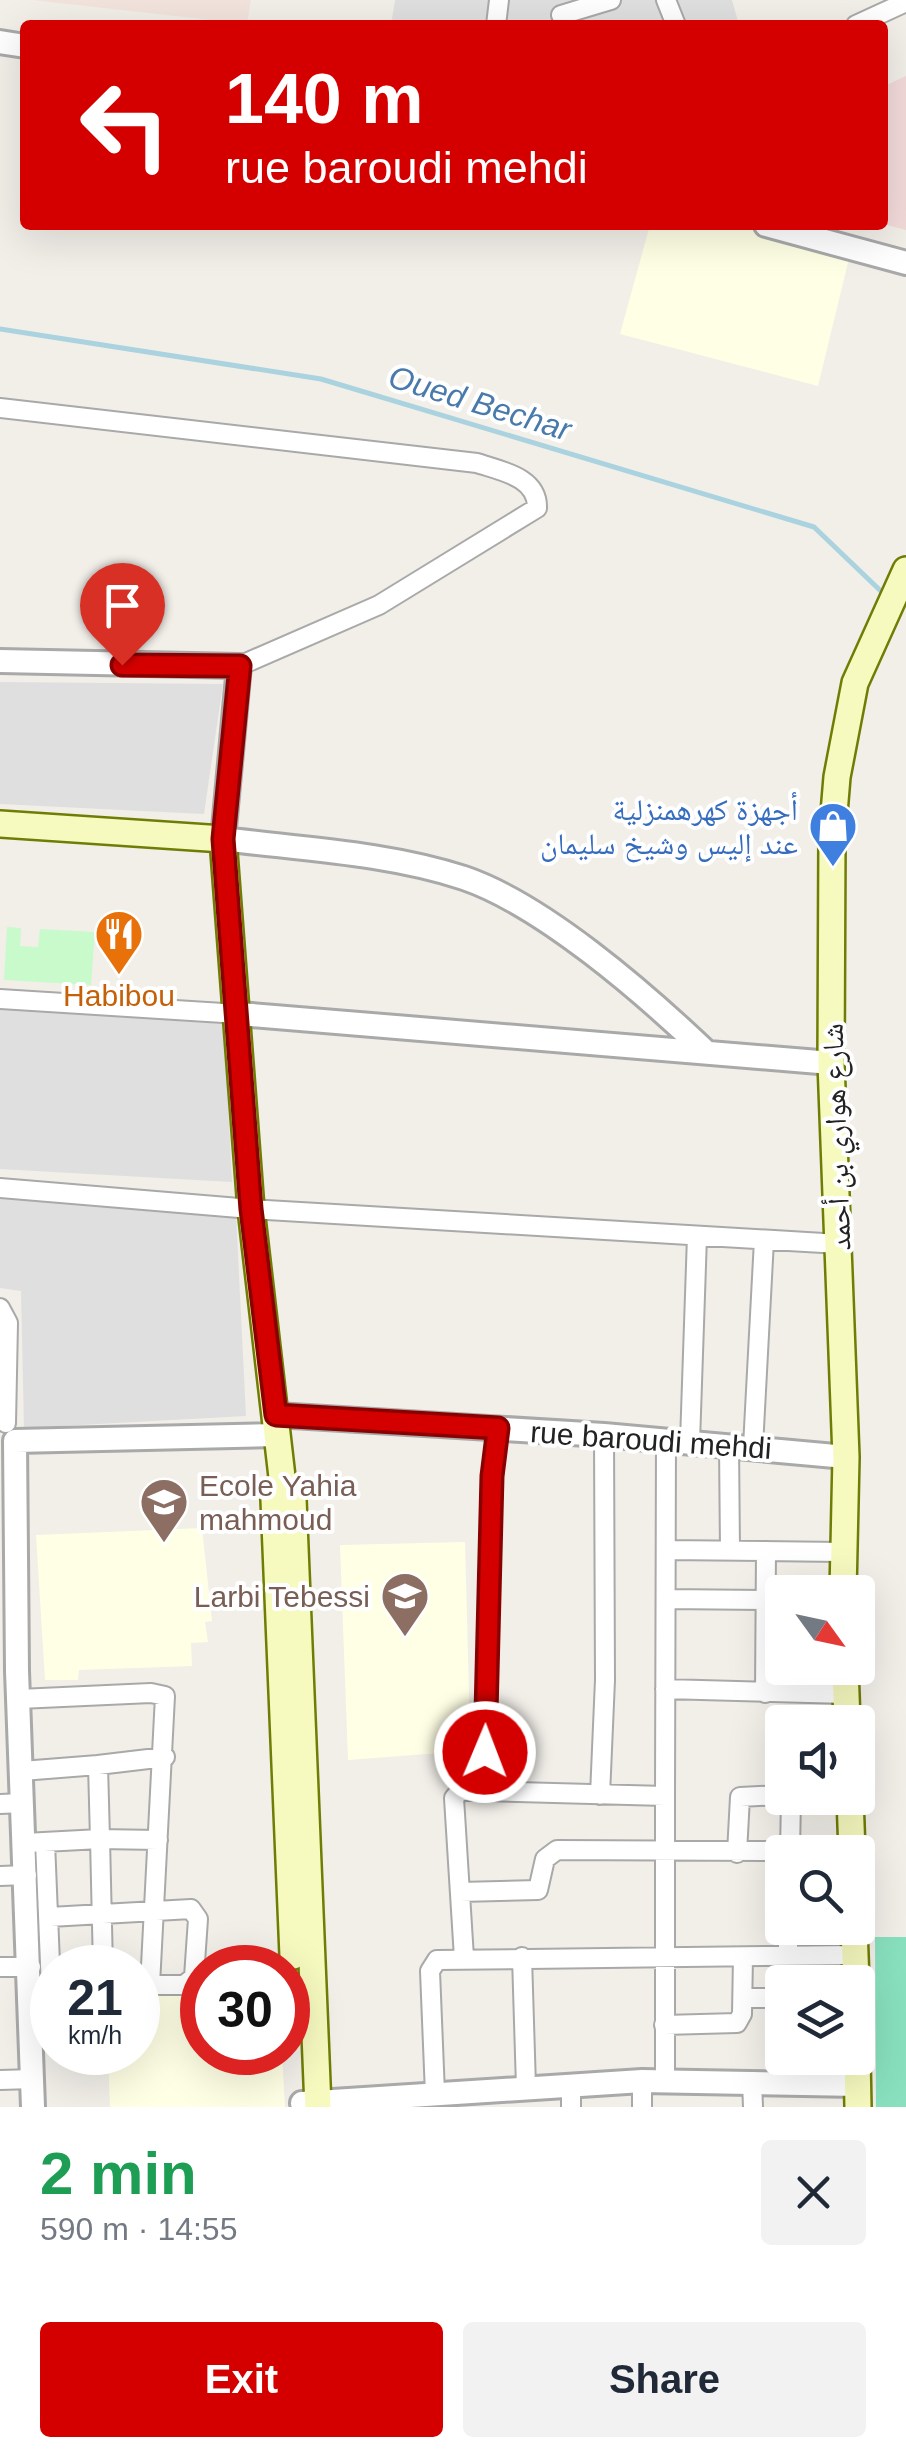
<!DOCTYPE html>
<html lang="en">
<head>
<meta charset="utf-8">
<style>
	:root { --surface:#fff; --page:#f2f2f3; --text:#1f2937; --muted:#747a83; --accent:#d40000 }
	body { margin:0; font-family:Helvetica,"Noto Naskh Arabic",sans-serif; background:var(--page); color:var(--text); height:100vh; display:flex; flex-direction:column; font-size:38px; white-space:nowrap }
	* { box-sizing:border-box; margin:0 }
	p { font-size:32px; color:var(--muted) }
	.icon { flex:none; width:55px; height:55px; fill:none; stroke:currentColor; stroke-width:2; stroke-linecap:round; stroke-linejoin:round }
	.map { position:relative; height:2107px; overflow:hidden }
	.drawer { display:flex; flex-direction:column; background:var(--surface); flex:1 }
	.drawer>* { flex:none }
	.top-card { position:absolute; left:20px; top:20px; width:868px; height:210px; border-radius:10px; box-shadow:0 10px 40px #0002; background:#d40000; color:#fff; overflow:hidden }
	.needle { width:65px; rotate:123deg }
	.tools { position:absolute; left:765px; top:1575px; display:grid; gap:20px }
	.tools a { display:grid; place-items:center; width:110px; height:110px; border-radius:10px; background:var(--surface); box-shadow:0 10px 40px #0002; font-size:50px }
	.speed { position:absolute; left:30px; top:1945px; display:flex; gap:20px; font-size:50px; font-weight:700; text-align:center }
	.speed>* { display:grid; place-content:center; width:130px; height:130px; border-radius:50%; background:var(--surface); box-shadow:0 10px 40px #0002; line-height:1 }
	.speed small { font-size:25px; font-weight:400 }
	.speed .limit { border:15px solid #d22; background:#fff; color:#111 }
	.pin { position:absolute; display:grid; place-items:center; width:85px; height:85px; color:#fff; margin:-102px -42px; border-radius:50% 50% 50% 0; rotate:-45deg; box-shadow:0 0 10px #0007 }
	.pin .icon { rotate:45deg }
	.me { position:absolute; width:110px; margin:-55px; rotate:1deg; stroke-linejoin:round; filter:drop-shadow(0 0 8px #0008) }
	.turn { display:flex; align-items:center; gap:35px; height:210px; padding:0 40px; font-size:45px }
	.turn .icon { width:130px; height:130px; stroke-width:2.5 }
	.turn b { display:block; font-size:70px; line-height:85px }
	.round { display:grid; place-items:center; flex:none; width:105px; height:105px; border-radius:10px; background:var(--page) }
	.head { display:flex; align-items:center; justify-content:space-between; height:170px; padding:0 40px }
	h1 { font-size:60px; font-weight:700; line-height:75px; color:#1e9e55 }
	.button { display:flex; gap:20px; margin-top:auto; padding:20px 40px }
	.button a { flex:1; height:115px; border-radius:10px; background:var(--accent); color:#fff; font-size:40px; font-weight:700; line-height:115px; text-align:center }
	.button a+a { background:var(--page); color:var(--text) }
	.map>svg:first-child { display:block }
	.residential { fill:#e0dfdf }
	.commercial { fill:#f2dad9 }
	.education { fill:#ffffe5 }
	.military { fill:#f3e3dd }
	.park { fill:#c8facc }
	.pitch { fill:#88e0be }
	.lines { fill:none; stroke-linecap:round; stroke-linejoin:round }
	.stream { stroke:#aad3df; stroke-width:5 }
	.minor-casing { stroke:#a9a9a9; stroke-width:22 }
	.tertiary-casing { stroke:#a9a9a9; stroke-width:28 }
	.secondary-casing { stroke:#707d05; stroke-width:30 }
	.minor { stroke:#fff; stroke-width:18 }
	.tertiary { stroke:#fff; stroke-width:22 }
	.secondary { stroke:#f7fabf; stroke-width:25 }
	.route-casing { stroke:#8a0000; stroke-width:25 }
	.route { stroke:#d40000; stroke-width:18 }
	.labels { text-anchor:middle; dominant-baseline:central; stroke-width:8; stroke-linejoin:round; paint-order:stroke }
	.shop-label { font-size:30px; fill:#366cbe; stroke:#fff; text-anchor:end }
	.food-label { font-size:30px; fill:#c56008; stroke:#fff }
	.street-label { font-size:30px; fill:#222; stroke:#fff }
	.education-label { font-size:30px; fill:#785e54; stroke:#fff; text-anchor:start }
	.water-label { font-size:32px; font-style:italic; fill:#4a7aab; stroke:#fff }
</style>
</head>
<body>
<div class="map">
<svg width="906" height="2107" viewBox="0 0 906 2107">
	<rect width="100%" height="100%" fill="#f2efe9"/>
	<path class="residential" d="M395,0H732L739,25H391Z
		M0,682L223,684L204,814L0,804Z
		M0,1008L224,1024L232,1182L0,1169Z
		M0,1197L236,1214L246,1416L24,1428L21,1291L0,1288Z"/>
	<path class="commercial" d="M906,76V230L883,224L882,87Z"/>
	<path class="education" d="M650,225H790L853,242L818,386L620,334Z
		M202,1528L212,1621L205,1622L208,1642L191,1643L192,1666L79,1670L78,1680H45L36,1535Z
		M465,1542L470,1732L452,1734L453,1752L348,1760L340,1545Z
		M202,1992V2052L282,2053L285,2107H110L108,2053L138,2052V1996Z"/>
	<path class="military" d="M32,0H251L247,24Z"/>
	<path class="park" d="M7,927L21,928L20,946L38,947L40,929L95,932L91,985L4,980Z"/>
	<path class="pitch" d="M875,1937H906V2107H876Z"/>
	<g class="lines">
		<path class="stream" d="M0,329L321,379L814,527L886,596"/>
		<g class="minor-casing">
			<path id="minor" d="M666,0L676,25
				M561,15L611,0
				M496,25L499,0
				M856,25L906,2
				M0,408L477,463C501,471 538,477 537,508L379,605L239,666
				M0,999L239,1014
				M0,1188L251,1209L840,1244
				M0,1308L8,1323L6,1423
				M498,1428L492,1476L484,1791L665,1796L666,1441
				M690,1442L697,1236
				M729,1445L730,1550
				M753,1447L764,1240
				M666,1550L841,1552
				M667,1599L765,1600
				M665,1689L846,1694
				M765,1693L766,1551
				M19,1699L151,1693L165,1696L150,1985
				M22,1771L98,1765
				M600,1795L605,1680L604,1435
				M665,1796V2082
				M0,1804L23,1803
				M158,1840L100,1839L98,1765L165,1757
				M45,1842L51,1988
				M25,1843L100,1839L103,1968
				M790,1852L791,1798
				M737,1853L740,1797L782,1795
				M0,1876L27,1875
				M460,1892L538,1890L545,1859L557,1850L790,1851
				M50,1917L191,1909L198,1919L194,1977L184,1985H138
				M788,1955V1928
				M522,1957L526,2087
				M464,1958L454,1798L460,1791H484
				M0,1967H31
				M743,1998H782
				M664,2025L737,2023L742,2014L743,1957
				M0,2080L33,2079
				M642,2081V2107
				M752,2081L753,2107
				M571,2085V2107
				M435,2094L430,1971L437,1960L855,1955"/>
		</g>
		<g class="tertiary-casing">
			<path id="tertiary" d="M0,42L25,46
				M766,225L906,263
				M0,661L239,666L223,839C302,849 388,853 464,878C543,905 644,993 705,1051
				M239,1014L831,1063
				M276,1415L604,1435L846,1457
				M302,2103L642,2081L858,2085
				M33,2107L17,1671L15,1441L277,1435"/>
		</g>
		<g class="secondary-casing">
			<path id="secondary" d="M0,824L223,839L251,1209L282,1477L293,1499L318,2107
				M282,1477L274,1500L293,1956
				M843,1592L846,1457L831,1063L832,837L837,777L855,683L906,570
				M845,1668L847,1722
				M850,1798L852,1852
				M854,1928L856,1982
				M857,2058L858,2107"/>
		</g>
		<use href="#minor" class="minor"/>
		<use href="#tertiary" class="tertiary"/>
		<use href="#secondary" class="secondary"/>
	</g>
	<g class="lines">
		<g class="route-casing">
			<path id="route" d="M122,665L240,666L223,839L251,1209L276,1415L498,1428L492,1476L485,1752"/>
		</g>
		<use href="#route" class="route"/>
	</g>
	<defs>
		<g id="shop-pin" transform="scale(2.5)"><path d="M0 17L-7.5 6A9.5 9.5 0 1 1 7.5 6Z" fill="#3f7fe0" stroke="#fff"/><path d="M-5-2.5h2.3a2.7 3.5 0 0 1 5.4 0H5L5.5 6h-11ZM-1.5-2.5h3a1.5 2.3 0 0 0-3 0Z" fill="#fff"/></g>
		<g id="restaurant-pin" transform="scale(2.5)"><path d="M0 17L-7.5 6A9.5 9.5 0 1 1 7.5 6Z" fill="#e8710a" stroke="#fff"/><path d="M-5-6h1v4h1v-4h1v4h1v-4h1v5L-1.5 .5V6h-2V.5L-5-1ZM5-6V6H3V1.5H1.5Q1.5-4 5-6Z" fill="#fff"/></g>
		<g id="school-pin" transform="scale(2.5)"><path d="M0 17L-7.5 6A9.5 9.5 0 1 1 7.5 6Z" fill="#8d6e63" stroke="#fff"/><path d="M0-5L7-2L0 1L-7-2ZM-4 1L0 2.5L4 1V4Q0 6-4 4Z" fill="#fff"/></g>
	</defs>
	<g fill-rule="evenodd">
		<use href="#shop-pin" x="833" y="826"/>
		<use href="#restaurant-pin" x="119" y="934"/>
		<use href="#school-pin" x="164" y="1502"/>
		<use href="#school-pin" x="405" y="1596"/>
	</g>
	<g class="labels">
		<g class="shop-label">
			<text x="798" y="809">أجهزة كهرهمنزلية<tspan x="798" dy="34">عند إليس وشيخ سليمان</tspan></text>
		</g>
		<g class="food-label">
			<text x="119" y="995">Habibou</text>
		</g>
		<g class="street-label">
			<text transform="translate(836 1137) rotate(-92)">شارع هواري بن أحمد</text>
			<text transform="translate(651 1440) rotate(4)">rue baroudi mehdi</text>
		</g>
		<g class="education-label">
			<text x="199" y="1485">Ecole Yahia<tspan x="199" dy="34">mahmoud</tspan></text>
			<text x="370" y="1596" text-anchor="end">Larbi Tebessi</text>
		</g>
		<g class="water-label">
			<text transform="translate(480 403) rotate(17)">Oued Bechar</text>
		</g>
	</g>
</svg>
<div class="tools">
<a><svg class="needle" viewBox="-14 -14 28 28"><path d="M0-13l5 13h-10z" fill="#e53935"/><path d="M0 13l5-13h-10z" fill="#747a83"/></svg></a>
<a><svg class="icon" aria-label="sound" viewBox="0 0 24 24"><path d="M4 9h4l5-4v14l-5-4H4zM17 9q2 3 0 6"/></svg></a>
<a><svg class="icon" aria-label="search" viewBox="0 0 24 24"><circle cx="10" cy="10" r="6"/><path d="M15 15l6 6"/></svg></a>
<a><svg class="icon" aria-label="layers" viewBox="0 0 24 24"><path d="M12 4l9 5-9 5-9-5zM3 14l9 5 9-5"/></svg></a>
</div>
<div class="speed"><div>21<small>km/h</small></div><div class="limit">30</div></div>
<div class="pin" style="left:122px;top:665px;background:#d93025"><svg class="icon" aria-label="arrive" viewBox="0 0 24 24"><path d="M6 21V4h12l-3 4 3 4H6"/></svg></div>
<svg class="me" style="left:485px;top:1752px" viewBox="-20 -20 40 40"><circle r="17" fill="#d40000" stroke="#fff" stroke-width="3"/><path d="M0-11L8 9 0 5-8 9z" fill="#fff"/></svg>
<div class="top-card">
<div class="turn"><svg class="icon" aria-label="left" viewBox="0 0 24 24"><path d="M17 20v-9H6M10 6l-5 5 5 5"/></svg><div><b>140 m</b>rue baroudi mehdi</div></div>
</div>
</div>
<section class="drawer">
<div class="head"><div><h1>2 min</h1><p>590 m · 14:55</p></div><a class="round"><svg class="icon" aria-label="close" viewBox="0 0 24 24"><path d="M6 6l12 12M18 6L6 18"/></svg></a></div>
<div class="button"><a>Exit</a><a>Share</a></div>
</section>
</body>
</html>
